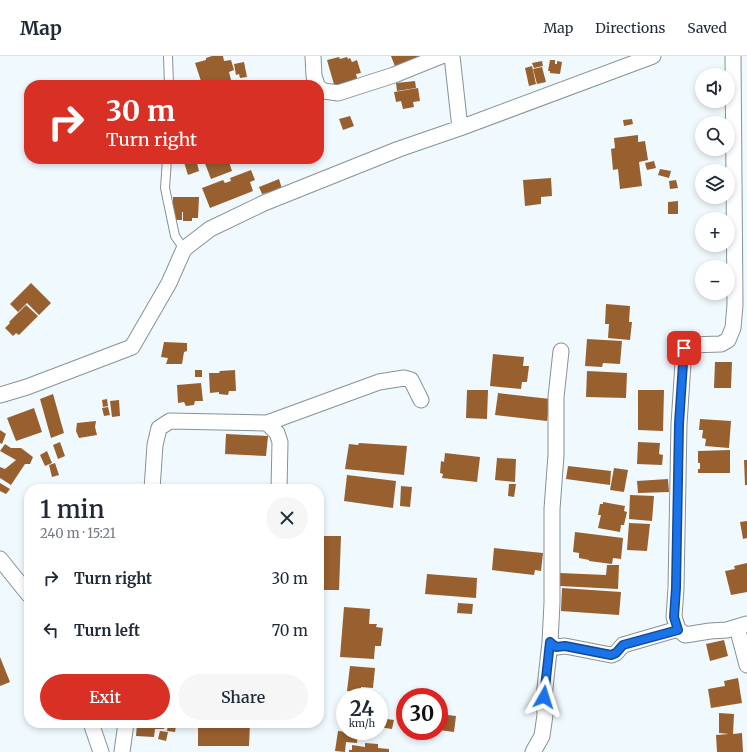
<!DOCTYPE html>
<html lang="en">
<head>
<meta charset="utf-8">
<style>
	:root { --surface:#fff; --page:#f6f6f7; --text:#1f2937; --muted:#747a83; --line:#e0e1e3; --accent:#d93025 }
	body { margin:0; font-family:Merriweather,serif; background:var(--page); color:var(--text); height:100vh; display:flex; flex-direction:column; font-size:15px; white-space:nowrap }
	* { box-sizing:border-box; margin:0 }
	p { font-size:13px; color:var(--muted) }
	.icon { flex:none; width:22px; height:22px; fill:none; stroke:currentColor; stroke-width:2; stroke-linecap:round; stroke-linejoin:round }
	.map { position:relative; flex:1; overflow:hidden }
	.side { position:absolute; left:24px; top:428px; width:300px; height:244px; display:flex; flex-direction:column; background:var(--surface); border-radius:16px; box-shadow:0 2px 6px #0003 }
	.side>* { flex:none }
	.top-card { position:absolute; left:24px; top:24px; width:300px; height:84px; border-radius:16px; box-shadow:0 2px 6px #0003; background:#d93025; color:#fff; overflow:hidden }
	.controls { position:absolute; left:695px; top:12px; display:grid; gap:8px }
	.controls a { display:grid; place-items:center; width:40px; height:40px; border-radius:50%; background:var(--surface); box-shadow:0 2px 6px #0003; font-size:20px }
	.speed { position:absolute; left:336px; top:632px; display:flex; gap:8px; font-size:20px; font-weight:700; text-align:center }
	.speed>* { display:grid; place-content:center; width:52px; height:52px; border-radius:50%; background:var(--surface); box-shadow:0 2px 6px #0003; line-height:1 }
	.speed small { font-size:10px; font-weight:400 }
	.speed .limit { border:6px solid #d22; background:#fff; color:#111 }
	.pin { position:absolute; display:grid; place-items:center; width:34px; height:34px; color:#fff; margin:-17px; border-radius:8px; box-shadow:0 2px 6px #0006 }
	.me { position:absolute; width:44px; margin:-22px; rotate:6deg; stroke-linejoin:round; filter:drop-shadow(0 0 3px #0008) }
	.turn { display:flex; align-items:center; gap:14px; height:84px; padding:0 16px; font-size:18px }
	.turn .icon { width:52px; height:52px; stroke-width:2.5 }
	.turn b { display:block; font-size:28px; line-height:34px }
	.round { display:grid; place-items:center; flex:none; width:42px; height:42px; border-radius:21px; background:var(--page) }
	.head { display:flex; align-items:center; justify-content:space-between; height:68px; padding:0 16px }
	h1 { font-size:24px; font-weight:600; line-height:30px }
	.cta { display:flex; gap:8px; margin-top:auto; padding:8px 16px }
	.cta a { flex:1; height:46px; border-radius:24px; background:var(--accent); color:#fff; font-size:16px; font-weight:600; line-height:46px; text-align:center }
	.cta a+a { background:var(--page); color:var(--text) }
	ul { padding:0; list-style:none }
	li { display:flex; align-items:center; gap:12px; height:52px; padding:0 16px }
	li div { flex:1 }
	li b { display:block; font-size:15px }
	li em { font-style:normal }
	header { display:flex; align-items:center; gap:24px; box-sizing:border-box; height:56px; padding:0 20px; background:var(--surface); border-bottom:1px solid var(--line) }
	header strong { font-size:19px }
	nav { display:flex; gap:22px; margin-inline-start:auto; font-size:14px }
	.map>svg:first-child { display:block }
	.building { fill:#97602e }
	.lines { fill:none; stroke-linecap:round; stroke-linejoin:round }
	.lane-casing { stroke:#879297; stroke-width:10 }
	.street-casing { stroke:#879297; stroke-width:17 }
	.lane { stroke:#fff; stroke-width:8 }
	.street { stroke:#fff; stroke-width:15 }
	.route-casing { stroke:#114b97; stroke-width:10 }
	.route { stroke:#1a73e8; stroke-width:7 }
</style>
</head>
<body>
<header>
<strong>Map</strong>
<nav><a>Map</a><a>Directions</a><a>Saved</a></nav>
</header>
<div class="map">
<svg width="747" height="696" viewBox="0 0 747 696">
	<rect width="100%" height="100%" fill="#f0f9fe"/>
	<path class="building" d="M212,0H223L224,5L231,4L234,14L229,16L231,24L217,29H216L214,24L202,28L195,7L206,4V2Z
		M391,0H420L421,5L396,13Z
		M339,1L340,3L347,1L348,3L350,2L352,6L357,4L361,17L356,18L358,26L335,32L327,4Z
		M550,4H555V8H557V5L562,6L560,18L550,17V15H548Z
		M542,5L543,10L534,12L532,7Z
		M244,6L247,21L240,22L239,18L236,19L234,8Z
		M532,10L536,28L529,30L525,12Z
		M542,11L546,26L537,28L533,13Z
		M415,25L416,32L397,35L396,27Z
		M418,32L420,45L413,46L414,51L403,53L401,45L396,46L394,36Z
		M350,60L354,70L343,74L339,63Z
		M632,63L633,68L624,70L623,64Z
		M638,79V86L645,85L648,104L639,106L642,130L620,133L618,113L613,114L611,93L615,92L614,82Z
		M183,103H196L199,115L188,119Z
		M210,103H228L232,115L211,123L204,105Z
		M654,105L656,112L647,114L645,107Z
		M660,113L671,115L669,122L658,119Z
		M251,114L255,124L250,126L253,135L210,152L202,132L223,124L225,127L231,125L230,122Z
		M551,122L552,140L541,141V148L525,150L523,124Z
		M279,123L282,133L262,138L259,131Z
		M676,124L678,132L670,133L669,125Z
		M173,141H199L198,162H192V165H183V156H182V164H173Z
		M678,145V158H668V146Z
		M31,227L51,247L39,259L27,247L18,256L10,248Z
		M606,248L630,250L629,266H632L630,284L608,282L609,268H605Z
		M26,249L38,260L19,279L16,277L13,280L5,272L10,267L9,266Z
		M587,283L622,285L620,308L603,307L602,311L585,310Z
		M164,286L187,287V295L184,296L182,308H166L168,302L161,301Z
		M493,298L524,301L523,310H529L527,326H522L521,333L490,330Z
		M715,306H732L731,332H714Z
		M195,314H202V321H195Z
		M235,314L236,335H229L228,339L219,338V336L210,337L209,317H219L220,315Z
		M587,315L627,317L626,342L586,341Z
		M201,327L203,345H195L194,349L186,350L184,346L178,347L177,329Z
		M467,334H488L487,363L466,362Z
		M638,334H664L663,375L638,374Z
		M498,337L550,343L547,365L495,359Z
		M53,338L64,377L51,382L40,343Z
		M107,343L108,350L103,351L102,344Z
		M119,344L120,360L112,361L110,345Z
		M108,351L110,359L104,360L102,352Z
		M34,352L42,376L16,385L7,362Z
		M700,363L731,365L729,392L705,390L706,383L702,382L703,374H699Z
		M96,365L95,371L97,379L79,382L76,375L77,367Z
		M0,374L6,378L2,388L0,387Z
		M226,378L268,380L266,400L225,398Z
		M60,386L65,400L58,403L53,389Z
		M638,386L660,387L659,398L663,399L662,409L637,408Z
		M359,387L407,390L404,419L345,413L349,388L358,389Z
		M5,388L11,392H21L33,401L30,408H25L11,429L0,422V411L5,413L16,404L0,395Z
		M730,394V417H698V413H700V407H698V395Z
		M47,395L52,407L45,410L40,399Z
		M445,397L480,401L477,426L442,422L443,418L440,417L441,405L444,406Z
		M497,402L516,403L515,426L495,424Z
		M744,404H747V429H745Z
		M55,407L59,419L52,421L49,409Z
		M568,410L611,415L610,429L566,423Z
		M614,412L628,414L624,436L610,434Z
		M347,419L396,425L393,452L344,445Z
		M668,423L669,436L638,437L637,425Z
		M0,427L10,433L6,438L0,435Z
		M509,428H516L514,441L508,440Z
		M401,430L412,431L410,451L400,450Z
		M630,439L654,440L652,465L629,463Z
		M603,446L625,450L624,455L627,456L624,469H621L620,476L598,472L601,459H598L600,448H603Z
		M747,465V482L743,483L740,466Z
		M629,467L650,468L647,495L627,494Z
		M575,476L623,482L621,503L613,502L612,508L589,505V504L579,502V497L573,496Z
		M319,480H341L339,534H319Z
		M494,492L543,497L541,515L535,514L534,519L492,514Z
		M747,507V536L731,539L725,515L735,513L734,510Z
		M607,509H619L618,533L560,530V517L606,519Z
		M427,518L477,522L476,542L425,538Z
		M562,532L621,536L619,559L561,555Z
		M458,547L473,548L472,558L457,557Z
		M344,551L370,553L369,568H377L376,571L383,572L381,590H375L374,603L340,601Z
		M724,584L728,600L710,605L706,588Z
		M0,601L10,626L0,630Z
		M350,610L375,612L373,632L361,631V636L347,635Z
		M738,622L742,647L711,652L708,633L725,630L724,625Z
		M719,657L734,658L733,678L742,677L743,696H717L716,679L729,678L719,677Z
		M439,658L456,660L454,676L439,674Z
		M379,662L394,664L392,673L379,671Z
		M137,667H164V673H155L154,681L136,680Z
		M177,667H193L192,670H177Z
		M198,667H250L249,690H198Z
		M168,669L176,670L175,676L167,675Z
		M160,675L168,676L166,685L158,683Z
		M338,675L358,677L357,687L346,686L345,696L335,695Z
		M365,687L378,688V692L389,693V696H349V694H352V689L365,691Z"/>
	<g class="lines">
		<g class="lane-casing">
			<path id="lane" d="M168,0L169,29
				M167,103L165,132L175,180L184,193"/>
		</g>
		<g class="street-casing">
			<path id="street" d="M313,0L314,20L317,29
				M452,0L460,72
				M733,0L735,249L733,272L728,284L721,288L690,289L684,292L679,368L676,532L674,561L678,573L685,579L710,575L727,574L747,568
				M319,32L324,35L338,37L394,19L441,0
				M0,339L27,331L132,291L169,227L184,193L210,173L264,147L399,93L460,72L653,0
				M267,367L379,326L404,322L411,324L421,344
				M152,433L155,389L159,372L170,365L267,367L277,377L280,386L279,433
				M0,503L29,539
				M737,571L747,609
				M550,586L557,591L565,590L611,599L616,597L623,589L678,573
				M91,667L101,696
				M122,696L126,667
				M533,696L542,680L545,659L544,641L550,586L552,547V453L556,399V341L561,295"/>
		</g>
		<use href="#lane" class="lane"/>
		<use href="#street" class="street"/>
	</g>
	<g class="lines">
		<g class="route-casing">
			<path id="route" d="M544,641L550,586L556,591L565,590L611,599L616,597L623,589L678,574L674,561L676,532L679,368L684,292"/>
		</g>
		<use href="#route" class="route"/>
	</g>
</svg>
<div class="controls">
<a><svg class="icon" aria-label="sound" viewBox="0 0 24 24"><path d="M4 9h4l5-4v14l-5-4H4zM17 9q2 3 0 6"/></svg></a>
<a><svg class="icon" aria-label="search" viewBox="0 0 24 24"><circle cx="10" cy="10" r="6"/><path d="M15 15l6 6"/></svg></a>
<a><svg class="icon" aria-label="layers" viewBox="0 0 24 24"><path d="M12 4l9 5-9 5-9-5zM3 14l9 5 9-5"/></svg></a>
<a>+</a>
<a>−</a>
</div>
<div class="speed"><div>24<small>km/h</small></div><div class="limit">30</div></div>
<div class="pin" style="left:684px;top:292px;background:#d93025"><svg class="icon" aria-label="arrive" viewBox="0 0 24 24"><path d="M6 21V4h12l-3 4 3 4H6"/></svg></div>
<svg class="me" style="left:544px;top:641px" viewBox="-20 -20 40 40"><path d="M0-17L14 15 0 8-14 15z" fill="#1a73e8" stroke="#fff" stroke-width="4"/></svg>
<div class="top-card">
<div class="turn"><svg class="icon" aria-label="right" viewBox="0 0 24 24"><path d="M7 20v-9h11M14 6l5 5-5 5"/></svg><div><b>30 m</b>Turn right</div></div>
</div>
<section class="side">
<div class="head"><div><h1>1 min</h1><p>240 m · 15:21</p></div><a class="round"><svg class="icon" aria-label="close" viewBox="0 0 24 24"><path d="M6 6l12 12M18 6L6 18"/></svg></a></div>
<ul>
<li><svg class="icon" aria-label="right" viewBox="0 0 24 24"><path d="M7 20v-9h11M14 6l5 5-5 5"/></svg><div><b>Turn right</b></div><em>30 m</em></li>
<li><svg class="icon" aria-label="left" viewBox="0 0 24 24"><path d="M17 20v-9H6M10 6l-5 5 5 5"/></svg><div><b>Turn left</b></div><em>70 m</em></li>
</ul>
<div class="cta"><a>Exit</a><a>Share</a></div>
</section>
</div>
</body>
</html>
